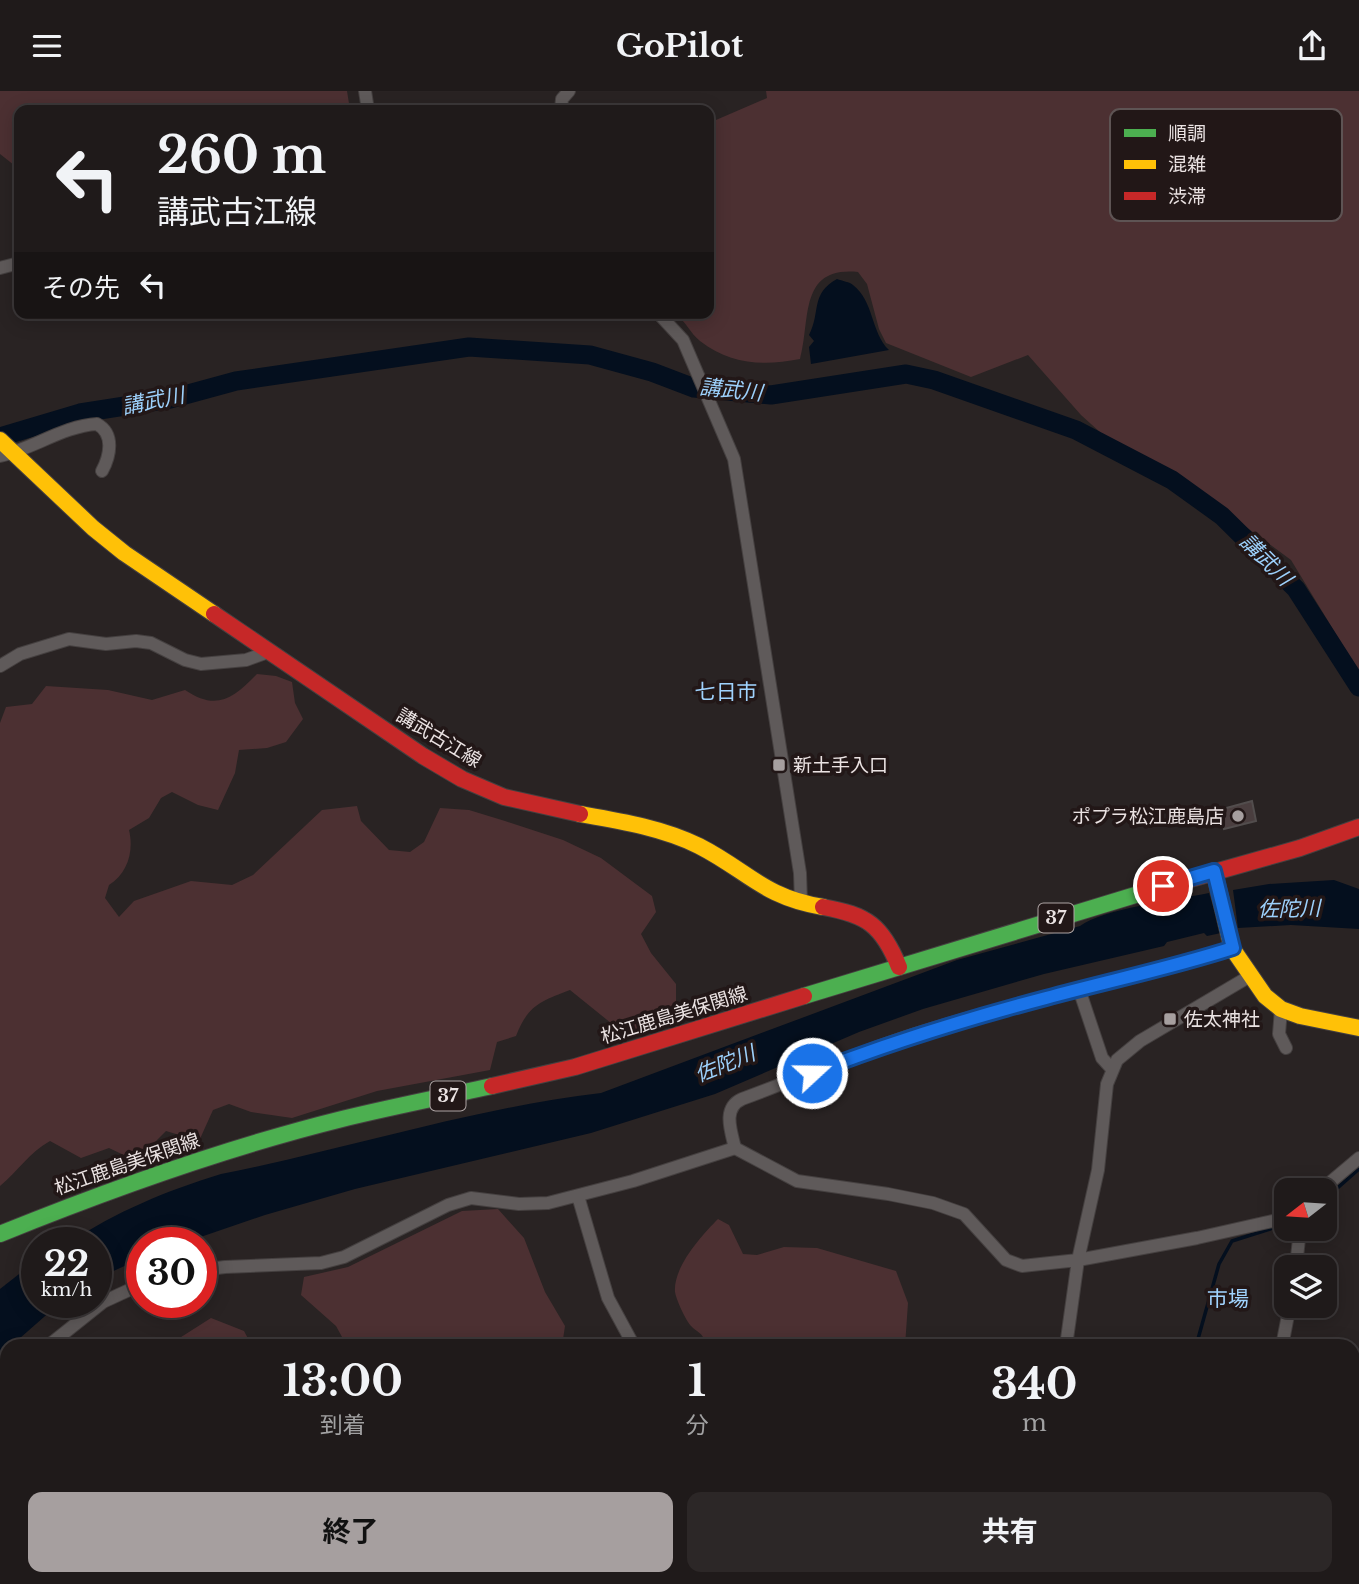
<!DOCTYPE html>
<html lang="ja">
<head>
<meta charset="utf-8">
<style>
	:root { --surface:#1f1a1a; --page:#2c2727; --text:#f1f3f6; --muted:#a1a1a2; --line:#3c3839; --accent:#a69f9f }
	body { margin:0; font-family:"Libre Baskerville","Noto Sans JP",serif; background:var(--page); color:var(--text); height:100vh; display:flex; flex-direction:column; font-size:26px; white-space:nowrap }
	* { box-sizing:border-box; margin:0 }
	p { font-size:23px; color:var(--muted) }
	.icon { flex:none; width:38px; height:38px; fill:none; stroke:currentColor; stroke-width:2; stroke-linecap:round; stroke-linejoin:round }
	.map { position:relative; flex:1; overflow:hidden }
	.panel { position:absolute; left:0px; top:1248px; width:1360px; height:247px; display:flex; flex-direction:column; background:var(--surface); border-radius:21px 21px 0 0; box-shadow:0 4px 18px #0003,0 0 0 2px var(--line) }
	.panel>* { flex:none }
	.guide { position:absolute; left:14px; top:14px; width:700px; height:214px; border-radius:14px; box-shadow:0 4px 18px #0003,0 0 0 2px var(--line); background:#1f1a1a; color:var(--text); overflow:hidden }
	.needle { width:46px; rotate:253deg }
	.buttons { position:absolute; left:1274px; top:1087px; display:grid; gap:14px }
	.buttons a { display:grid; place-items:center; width:63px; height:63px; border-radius:14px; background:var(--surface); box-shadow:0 4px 18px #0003,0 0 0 2px var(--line); font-size:35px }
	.speed { position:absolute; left:21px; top:1136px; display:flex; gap:14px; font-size:35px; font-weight:700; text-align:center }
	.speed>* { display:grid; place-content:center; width:91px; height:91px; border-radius:50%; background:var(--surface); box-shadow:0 4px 18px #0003,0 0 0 2px var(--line); line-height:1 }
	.speed small { font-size:18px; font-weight:400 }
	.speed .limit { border:10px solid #d22; background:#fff; color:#111 }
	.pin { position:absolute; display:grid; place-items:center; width:60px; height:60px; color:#fff; margin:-30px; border:4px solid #fff; border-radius:50%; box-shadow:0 2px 7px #0007 }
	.me { position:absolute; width:77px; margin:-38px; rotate:69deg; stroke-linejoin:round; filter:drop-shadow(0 0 5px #0008) }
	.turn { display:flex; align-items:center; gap:24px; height:147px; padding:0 28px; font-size:32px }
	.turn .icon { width:91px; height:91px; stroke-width:2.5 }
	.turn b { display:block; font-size:49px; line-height:60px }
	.then { display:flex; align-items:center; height:66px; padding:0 28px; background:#0003; gap:14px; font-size:26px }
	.eta { display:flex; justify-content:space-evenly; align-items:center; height:119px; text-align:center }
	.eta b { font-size:42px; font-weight:700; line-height:49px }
	.button { display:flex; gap:14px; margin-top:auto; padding:14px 28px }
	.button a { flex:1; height:80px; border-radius:14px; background:var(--accent); color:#111; font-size:28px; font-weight:700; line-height:80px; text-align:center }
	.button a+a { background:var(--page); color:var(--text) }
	header { display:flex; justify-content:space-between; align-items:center; height:91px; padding:0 28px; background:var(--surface); font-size:32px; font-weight:700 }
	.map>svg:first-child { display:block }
	.green { fill:#4c3032 }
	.water { fill:#040f1e }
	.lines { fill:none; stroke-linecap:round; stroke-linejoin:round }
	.stream { stroke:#040f1e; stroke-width:3.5 }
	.river { stroke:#040f1e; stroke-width:19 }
	.building { fill:#4a3e3f; stroke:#524d4d; stroke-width:2 }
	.street-casing { stroke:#454040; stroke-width:14 }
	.fast-casing { stroke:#454040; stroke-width:18 }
	.slow-casing { stroke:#454040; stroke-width:18 }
	.jam-casing { stroke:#454040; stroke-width:18 }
	.street { stroke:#5f5a5a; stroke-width:12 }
	.fast { stroke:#4caf50; stroke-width:16 }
	.slow { stroke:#ffc107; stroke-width:16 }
	.jam { stroke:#c62828; stroke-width:16 }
	.route-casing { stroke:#114b97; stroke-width:18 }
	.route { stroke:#1a73e8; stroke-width:12 }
	.poi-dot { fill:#a69f9f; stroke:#221717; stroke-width:2.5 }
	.labels { text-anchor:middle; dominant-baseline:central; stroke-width:7; stroke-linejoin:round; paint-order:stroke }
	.shield { fill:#221717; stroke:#aea5a5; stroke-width:2 }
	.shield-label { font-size:18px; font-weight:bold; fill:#eae2e2 }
	.street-label { font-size:19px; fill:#eae2e2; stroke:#221717 }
	.poi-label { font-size:19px; fill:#eae2e2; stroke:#221717; text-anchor:start }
	.water-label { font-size:21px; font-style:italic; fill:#9dd1fc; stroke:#221717 }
	.neighbourhood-label { font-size:21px; fill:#a0d3fe; stroke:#221717 }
	.key { fill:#221717; stroke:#5e5454; stroke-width:2 }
	.key-label { font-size:19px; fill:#eae2e2 }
</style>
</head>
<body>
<header><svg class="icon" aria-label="menu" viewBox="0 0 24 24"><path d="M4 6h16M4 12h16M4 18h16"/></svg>GoPilot<svg class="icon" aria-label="share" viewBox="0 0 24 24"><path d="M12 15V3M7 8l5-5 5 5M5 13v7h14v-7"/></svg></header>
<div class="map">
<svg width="1359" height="1493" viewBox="0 0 1359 1493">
	<rect width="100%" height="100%" fill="#292323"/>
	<path class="green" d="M0,0H347L350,19H19V78L0,63Z
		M766,0H1359V581L1291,469L1163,375L1111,351L1081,324L1028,264L971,286L886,252L879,238L867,193L858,181C798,175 811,229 800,268C764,275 731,274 700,250C690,242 686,230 674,222H709V32L767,7Z
		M257,583L276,585L292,591L295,612L303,628L286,651L267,657L239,659L235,682L218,719L198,714L172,701L161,707L149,727L129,739C134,760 128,782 109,794L105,807L119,826L134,810L191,790L232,794L253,784L322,719L357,715L361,730L389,759L410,761L424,751L440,717L469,719L505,730L563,749L601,767L652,805L656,821L641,843L651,862L676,893V923L661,932L627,945L570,899C541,910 528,914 516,945L497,951L490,979L377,1000L292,1027L251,1021L229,1013L213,1019L199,1050L166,1040L153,1053L150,1062L128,1066L109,1057L81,1067L50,1050C30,1061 18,1080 0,1095V632L6,616L32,613L46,595L108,599L152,609L185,599C216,620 233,608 257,583Z
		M498,1118L524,1147L545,1201L565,1235L562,1255H347L336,1235L301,1204L304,1186L348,1176L462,1120Z
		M718,1128L729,1134L743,1163L757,1164L784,1156L817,1157L896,1180L908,1212L905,1255H708C701,1238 695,1242 688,1231C684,1225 676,1208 675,1201C673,1176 702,1144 718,1128Z
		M211,1227L244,1240L252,1255H167Z
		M379,1488H654L650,1493H378Z"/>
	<path class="water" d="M837,188C842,190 850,191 853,194C874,210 871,242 889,259L811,273L809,256L814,250L809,244C821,221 810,203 837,188Z
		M1334,789L1359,798V838L1291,834L1238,837L1233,799L1269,793Z
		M1209,802L1221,842L1207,845L1204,842L1167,851L1164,855L1044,883L923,918L859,941L715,1003L591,1042L355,1098L265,1124L186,1151L142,1152V1167L96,1188V1152H69C117,1120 166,1100 221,1083C348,1058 473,1017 601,1002L957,869L1080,835C1102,818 1179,808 1209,802Z
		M37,1169V1211H61L11,1255H7V1259L0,1266V1198Z"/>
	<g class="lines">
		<path class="stream" d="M1325,1108L1359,1078
			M1196,1255L1219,1173L1232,1150L1286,1133
			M1128,1493L1129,1488"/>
		<path class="river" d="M0,346L80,322L170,308L236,290L469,256L590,264L652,281L694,297L771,304L906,283L934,289L1076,339L1172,389L1222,425L1296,498L1359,596"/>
	</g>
	<path class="building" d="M1252,710L1256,730L1224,738L1219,719Z"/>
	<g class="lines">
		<g class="street-casing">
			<path id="street" d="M365,0L368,19
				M561,19L562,8L569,0
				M0,177L19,172
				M658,222L683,249L734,368L800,782L801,811
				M0,365C33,358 63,335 97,333C115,343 110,365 102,380
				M0,575L20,563L69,548L106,553L136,550L151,552L185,569L201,573L246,569L268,561
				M1079,898L1102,967L1112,978
				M1281,918L1279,943L1286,957
				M735,1057C731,1040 722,1017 742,1008C794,989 845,967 897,949C1007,912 1123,893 1232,857
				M1321,1099L1359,1067
				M578,1105L608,1207L634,1255
				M1296,1176L1300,1138
				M201,1179L225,1176L321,1172L344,1166L448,1114L471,1107L519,1113L548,1112L633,1090L735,1057L797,1090L888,1103L933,1112L964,1123L1006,1169L1022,1175L1078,1169L1197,1147L1286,1127
				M48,1255L103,1211L142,1193
				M1066,1255L1078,1169L1098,1079L1107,993L1117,969L1140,950L1250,885
				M1282,1255L1290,1214
				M0,1295L7,1289
				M886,1493L887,1488
				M1050,1493V1488
				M1214,1493L1215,1488"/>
		</g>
		<g class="fast-casing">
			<path id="fast" d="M804,905L1155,798
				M0,1143C111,1098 225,1057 342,1028C391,1016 442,1006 492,995
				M294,1488L297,1493
				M723,1493L727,1488"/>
		</g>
		<g class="slow-casing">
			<path id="slow" d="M0,349L93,437L124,462L214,523
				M580,723C620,730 663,737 699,755C748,780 763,806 823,816
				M1214,780L1232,857L1265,905L1281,918L1300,925L1359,937"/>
		</g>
		<g class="jam-casing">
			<path id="jam" d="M214,523L423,665L462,688L504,706L580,723
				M1155,798L1300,757L1359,736
				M823,816C867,824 882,834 899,876
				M492,995L575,976L804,905
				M96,1493L102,1488"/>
		</g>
		<use href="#street" class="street"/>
		<use href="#fast" class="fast"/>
		<use href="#slow" class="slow"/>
		<use href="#jam" class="jam"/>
	</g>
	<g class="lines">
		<g class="route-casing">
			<path id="route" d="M812,982C889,952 966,928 1046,907C1108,890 1171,877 1233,857L1214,780L1163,795"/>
		</g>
		<use href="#route" class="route"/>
	</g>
	<g class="poi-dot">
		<rect x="772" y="667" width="14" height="14" rx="3.5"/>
		<circle cx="1238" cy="725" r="7"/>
		<rect x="1163" y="921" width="14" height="14" rx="3.5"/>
	</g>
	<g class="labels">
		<g class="shield">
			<rect x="1038.5" y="812.5" width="35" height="29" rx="5"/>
			<rect x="430.5" y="990.5" width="35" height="29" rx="5"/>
		</g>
		<g class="shield-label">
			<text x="1056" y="827">37</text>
			<text x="448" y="1005">37</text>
		</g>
		<g class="street-label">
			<text transform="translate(439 647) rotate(31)">講武古江線</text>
			<text transform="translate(674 924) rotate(-17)">松江鹿島美保関線</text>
			<text transform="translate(127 1073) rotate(-19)">松江鹿島美保関線</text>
		</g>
		<g class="poi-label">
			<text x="793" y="674">新土手入口</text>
			<text x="1224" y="725" text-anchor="end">ポプラ松江鹿島店</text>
			<text x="1184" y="928">佐太神社</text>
		</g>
		<g class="water-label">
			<text transform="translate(731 299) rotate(6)">講武川</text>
			<text transform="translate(153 310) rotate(-11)">講武川</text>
			<text transform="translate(1266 469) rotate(45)">講武川</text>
			<text transform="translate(1289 818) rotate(-1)">佐陀川</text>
			<text transform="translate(725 973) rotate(-22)">佐陀川</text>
		</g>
		<g class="neighbourhood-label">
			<text x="726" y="601">七日市</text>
			<text x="1228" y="1208">市場</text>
		</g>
	</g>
	<rect x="1110" y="18" width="232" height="112" rx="10" class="key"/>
	<rect x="1124" y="38" width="32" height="8" fill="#4caf50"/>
	<rect x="1124" y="69" width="32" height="9" fill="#ffc107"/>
	<rect x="1124" y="101" width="32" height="8" fill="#c62828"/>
	<g class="key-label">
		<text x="1168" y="49">順調</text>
		<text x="1168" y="80">混雑</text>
		<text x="1168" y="112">渋滞</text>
	</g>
</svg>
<div class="buttons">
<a><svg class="needle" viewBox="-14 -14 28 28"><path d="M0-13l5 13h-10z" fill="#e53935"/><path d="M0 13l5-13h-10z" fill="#a1a1a2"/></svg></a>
<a><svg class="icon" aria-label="layers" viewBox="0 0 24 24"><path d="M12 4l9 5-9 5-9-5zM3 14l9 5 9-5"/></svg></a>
</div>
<div class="speed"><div>22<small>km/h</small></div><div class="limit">30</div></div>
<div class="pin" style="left:1163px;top:795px;background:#d93025"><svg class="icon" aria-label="arrive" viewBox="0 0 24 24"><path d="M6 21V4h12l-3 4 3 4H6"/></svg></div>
<svg class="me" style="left:812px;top:982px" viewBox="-20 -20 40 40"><circle r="17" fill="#1a73e8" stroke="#fff" stroke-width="3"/><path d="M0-11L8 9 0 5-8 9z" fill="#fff"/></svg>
<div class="guide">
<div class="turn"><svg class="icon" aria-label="left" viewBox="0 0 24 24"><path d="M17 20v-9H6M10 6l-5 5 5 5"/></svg><div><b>260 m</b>講武古江線</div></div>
<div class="then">その先<svg class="icon" aria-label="left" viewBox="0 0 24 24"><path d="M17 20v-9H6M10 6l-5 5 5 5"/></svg></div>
</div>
<section class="panel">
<div class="eta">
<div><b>13:00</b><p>到着</p></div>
<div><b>1</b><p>分</p></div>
<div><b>340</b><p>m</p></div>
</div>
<div class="button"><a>終了</a><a>共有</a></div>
</section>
</div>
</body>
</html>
